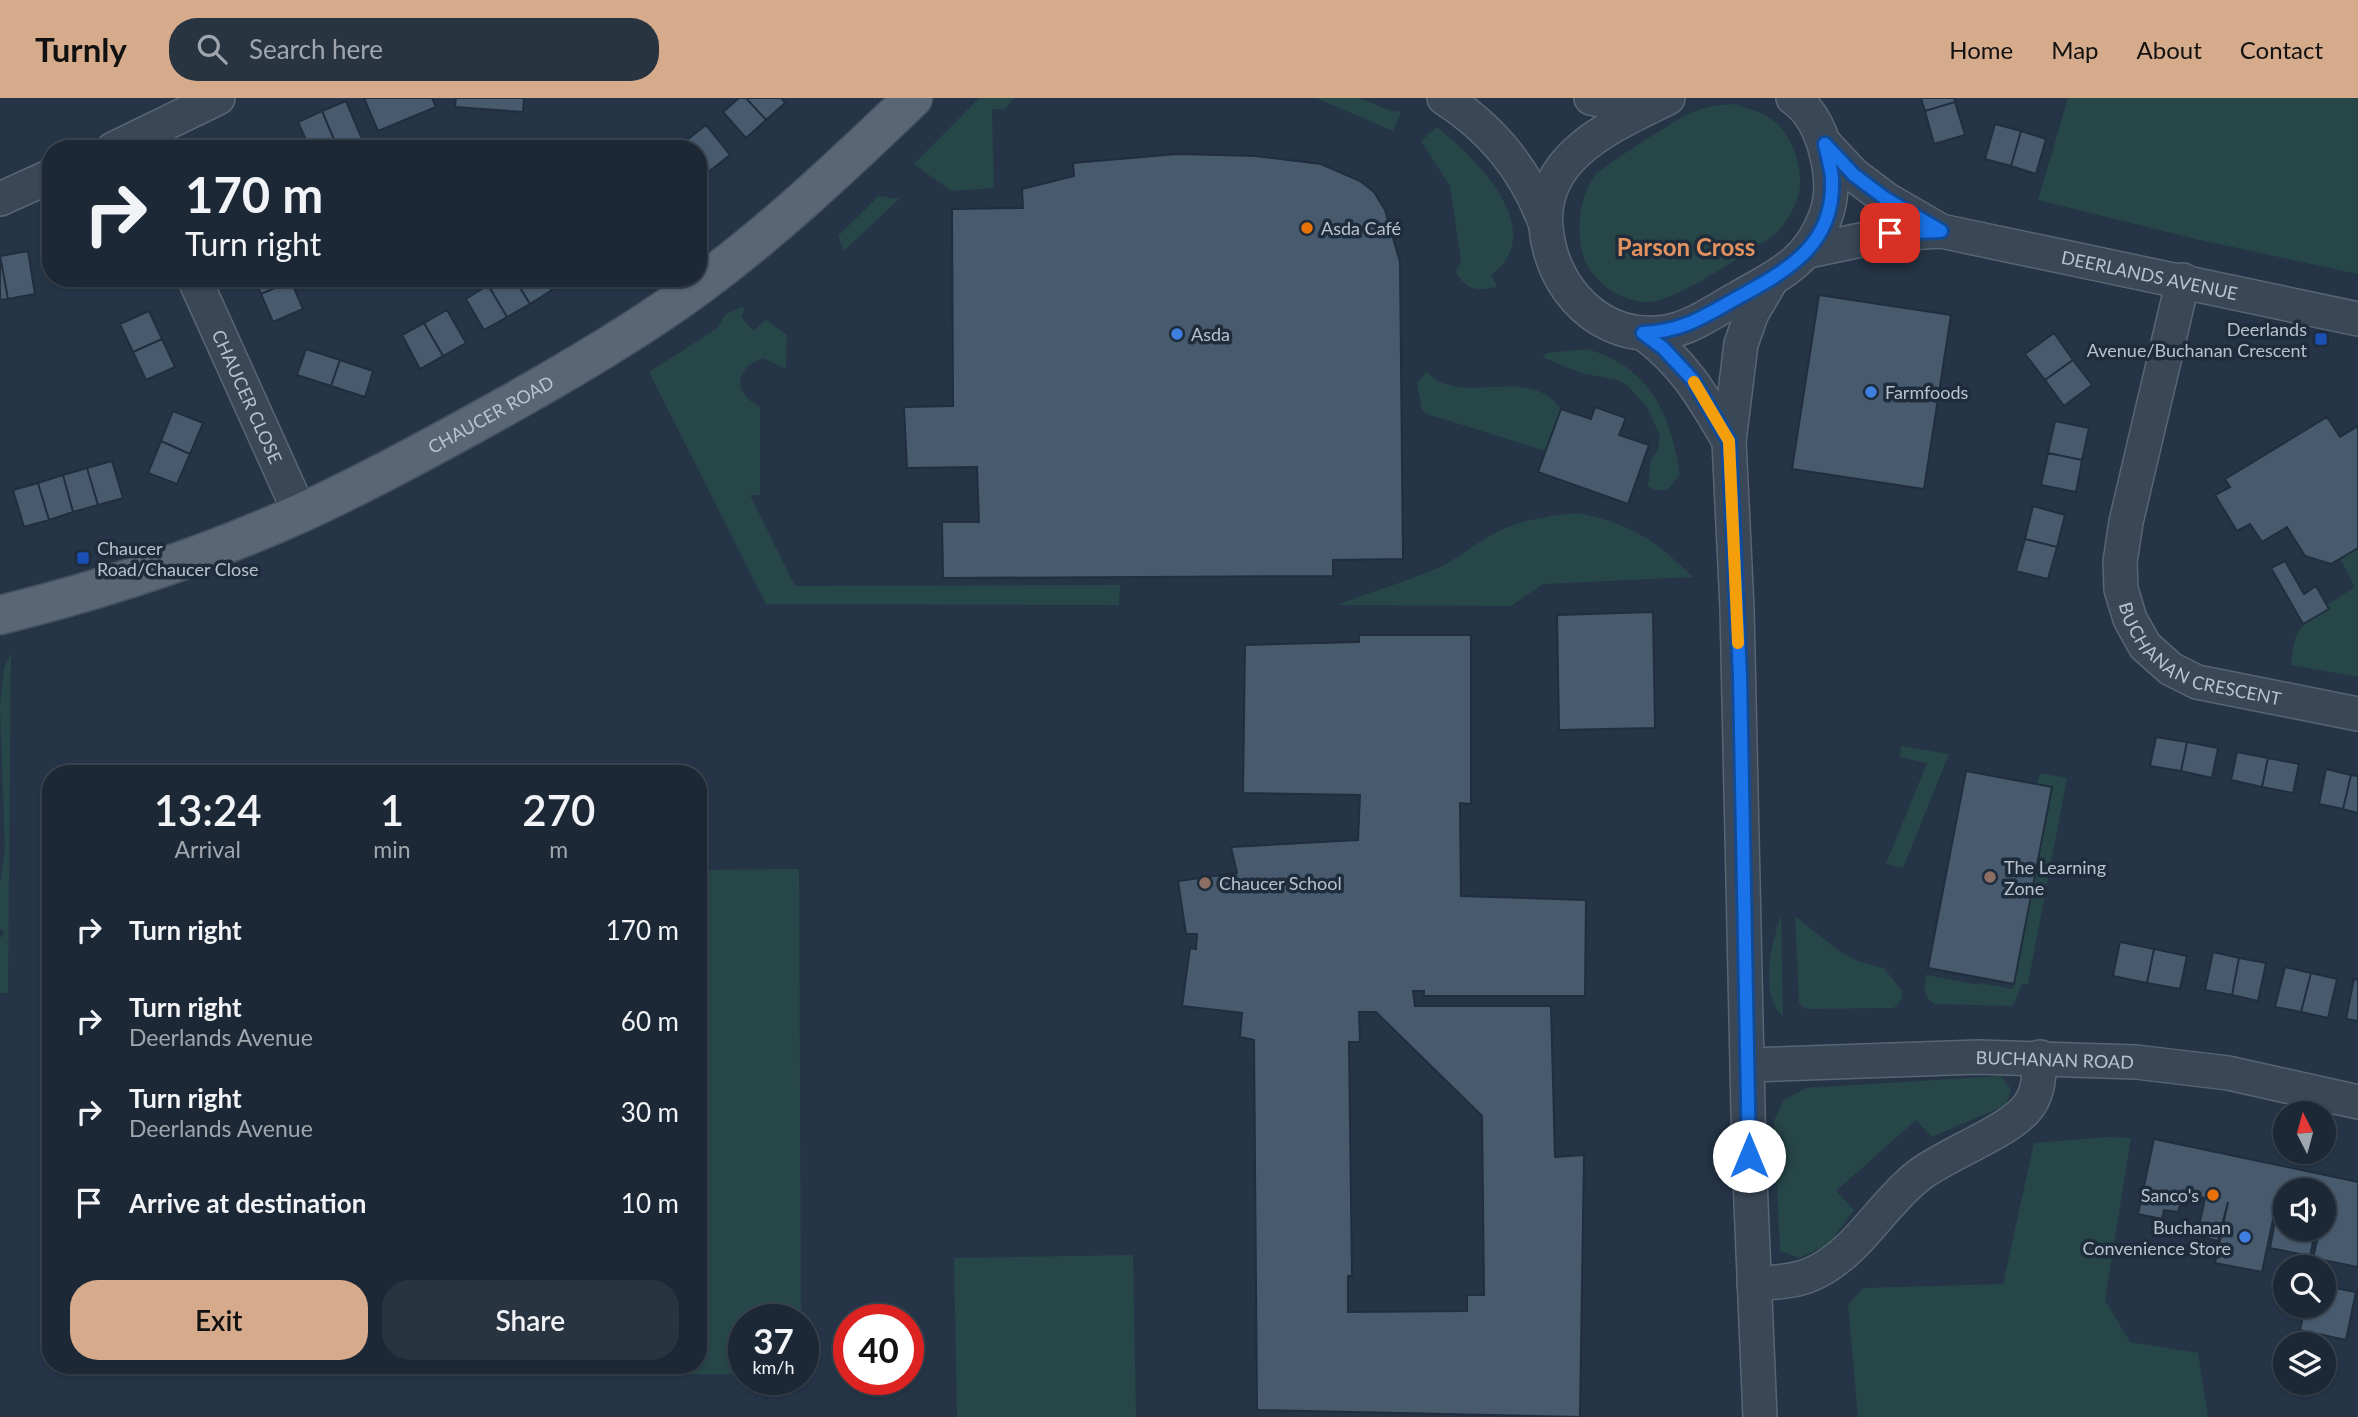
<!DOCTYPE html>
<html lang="en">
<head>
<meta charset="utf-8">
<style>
	:root { --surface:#1c2835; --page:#293441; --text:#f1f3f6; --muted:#a0a6ad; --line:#3a4450; --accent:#d6ab8b }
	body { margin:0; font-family:Lato,sans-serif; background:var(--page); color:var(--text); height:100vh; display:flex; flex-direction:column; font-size:26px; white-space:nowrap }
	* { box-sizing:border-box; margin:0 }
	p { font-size:23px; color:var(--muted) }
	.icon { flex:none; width:38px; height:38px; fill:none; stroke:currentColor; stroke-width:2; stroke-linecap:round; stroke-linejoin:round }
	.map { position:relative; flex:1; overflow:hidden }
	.sheet { position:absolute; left:42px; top:667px; width:665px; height:609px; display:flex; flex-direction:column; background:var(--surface); border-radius:28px; box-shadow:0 2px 5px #0004,0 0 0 2px var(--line) }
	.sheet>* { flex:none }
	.top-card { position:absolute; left:42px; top:42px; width:665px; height:147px; border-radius:28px; box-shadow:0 2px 5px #0004,0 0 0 2px var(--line); background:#1c2835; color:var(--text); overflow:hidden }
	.needle { width:46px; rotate:354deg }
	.buttons { position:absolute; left:2273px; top:1003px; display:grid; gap:14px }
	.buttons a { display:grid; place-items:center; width:63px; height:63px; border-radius:50%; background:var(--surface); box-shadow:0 2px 5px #0004,0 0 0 2px var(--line); font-size:35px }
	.speed { position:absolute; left:728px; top:1206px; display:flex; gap:14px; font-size:35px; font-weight:700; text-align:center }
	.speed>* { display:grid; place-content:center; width:91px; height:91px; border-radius:50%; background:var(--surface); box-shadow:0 2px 5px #0004,0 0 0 2px var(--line); line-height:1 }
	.speed small { font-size:18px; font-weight:400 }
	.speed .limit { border:10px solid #d22; background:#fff; color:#111 }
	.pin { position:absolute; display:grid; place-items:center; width:60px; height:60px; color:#fff; margin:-30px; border-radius:14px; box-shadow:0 4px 10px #0006 }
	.me { position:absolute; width:77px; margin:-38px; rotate:0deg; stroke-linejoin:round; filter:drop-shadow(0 0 5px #0008) }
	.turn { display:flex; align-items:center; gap:24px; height:147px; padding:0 28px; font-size:32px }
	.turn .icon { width:91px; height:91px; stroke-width:2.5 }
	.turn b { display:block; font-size:49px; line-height:60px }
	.eta { display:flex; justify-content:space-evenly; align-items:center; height:119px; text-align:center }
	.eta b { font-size:42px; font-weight:600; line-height:49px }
	.button { display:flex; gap:14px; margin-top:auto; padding:14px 28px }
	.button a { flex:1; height:80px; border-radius:28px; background:var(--accent); color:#111; font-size:28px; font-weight:600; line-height:80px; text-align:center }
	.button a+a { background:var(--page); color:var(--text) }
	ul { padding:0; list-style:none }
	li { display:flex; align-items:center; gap:21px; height:91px; padding:0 28px }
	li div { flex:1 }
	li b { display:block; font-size:26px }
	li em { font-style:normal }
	header { display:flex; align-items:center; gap:42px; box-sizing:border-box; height:98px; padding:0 35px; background:var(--accent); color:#111 }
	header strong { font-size:33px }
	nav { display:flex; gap:38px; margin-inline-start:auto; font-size:24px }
	.search { width:490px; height:63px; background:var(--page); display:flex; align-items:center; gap:18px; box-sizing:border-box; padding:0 24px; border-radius:28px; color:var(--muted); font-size:26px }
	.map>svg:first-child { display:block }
	.green { fill:#274648 }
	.building { fill:#485b6e; stroke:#202e3e; stroke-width:2; fill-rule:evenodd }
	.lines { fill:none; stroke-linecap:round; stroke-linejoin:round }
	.minor-casing { stroke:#586573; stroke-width:36 }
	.major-casing { stroke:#43505f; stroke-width:41 }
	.minor { stroke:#3a4756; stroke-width:33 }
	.major { stroke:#586676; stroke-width:38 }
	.route-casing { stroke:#114b97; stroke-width:18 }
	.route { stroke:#1a73e8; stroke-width:12 }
	.slow { stroke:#f59e0b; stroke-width:12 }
	.food-dot { fill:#e8710a; stroke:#1e2c3c; stroke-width:2.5 }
	.shop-dot { fill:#3f7fe0; stroke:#1e2c3c; stroke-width:2.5 }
	.transit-dot { fill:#1a4fb4; stroke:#1e2c3c; stroke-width:2.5 }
	.education-dot { fill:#8d6e63; stroke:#1e2c3c; stroke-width:2.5 }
	.labels { text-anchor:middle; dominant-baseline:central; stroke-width:7; stroke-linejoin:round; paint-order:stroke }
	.poi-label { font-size:18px; fill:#b8c2cf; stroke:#1e2c3c; text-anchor:start }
	.street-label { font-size:18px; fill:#b8c2cf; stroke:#1e2c3c }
	.district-label { font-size:24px; font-weight:bold; fill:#e29160; stroke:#1e2c3c }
</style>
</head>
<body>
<header>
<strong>Turnly</strong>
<div class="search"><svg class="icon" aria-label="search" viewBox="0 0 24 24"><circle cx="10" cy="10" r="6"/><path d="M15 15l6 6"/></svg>Search here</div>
<nav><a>Home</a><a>Map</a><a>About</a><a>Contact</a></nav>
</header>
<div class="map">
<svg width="2358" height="1319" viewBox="0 0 2358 1319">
	<rect width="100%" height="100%" fill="#253547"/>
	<path class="green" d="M979,0H1014L1005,11H992L994,90L951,93L914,66Z
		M1316,0H1360L1388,12L1401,14L1393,33Z
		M2068,0H2358V176L2200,142L2038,102Z
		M1735,6C1745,10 1756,12 1765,17C1789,30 1801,61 1800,87C1799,104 1788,122 1777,135C1750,152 1680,201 1651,204C1624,206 1593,185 1584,160C1575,135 1579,98 1595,78C1600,70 1681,18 1693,14C1707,8 1720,7 1735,6Z
		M1437,29C1475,60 1551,132 1491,177L1497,189C1477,193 1467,193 1456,174L1461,163L1450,88L1421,43Z
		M879,98L899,101L844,153L838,138Z
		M742,209L745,212L741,219L753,233L766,222L787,237L786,271L763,260C734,271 732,295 760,309V397H750L795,488L1120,487L1119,507L766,506L649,274L716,231L726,216Z
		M1587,251C1650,269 1671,316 1680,377L1667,392H1655L1648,388L1651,362L1658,352L1660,338L1647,309L1629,289L1618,282L1581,275L1542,259L1547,255Z
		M1426,273C1461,312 1528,264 1561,311L1546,353L1427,316L1422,311L1417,286Z
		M1577,415C1630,425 1655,442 1693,479L1543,486L1511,508L1337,507C1370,494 1405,484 1438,470C1458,461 1474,446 1493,436C1520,422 1547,418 1577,415Z
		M2358,450V579L2291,567C2295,530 2297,529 2329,511L2327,507L2355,489L2340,460Z
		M11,555L8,895H0V840L5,835L0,830V785L5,752L0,609L4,570Z
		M1901,648L1949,656L1903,770L1886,766L1927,665L1900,659Z
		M2040,675L2067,680L2028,886H2022L2013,908L1935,906C1923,900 1924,890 1926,877L1979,887L1980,885L2013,891L2052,690L2037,686Z
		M799,771L801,1221L744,1222V1276L478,1277V1267H698V772Z
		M1781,817L1783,919C1758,895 1772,845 1781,817Z
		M1795,818L1835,850L1857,863L1884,870L1902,893V900L1894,910L1806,911L1799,905Z
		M2001,978L2011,991L2006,1007L1932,1039L1916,1022L1836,1093L1854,1112L1829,1146L1800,1160L1780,1153L1774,1023L1784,1002L1806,990Z
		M2107,1039L2131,1040L2105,1202L2130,1244L2198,1255L2208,1319H1858L1848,1207L1863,1190L2003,1186L2034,1045Z
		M1133,1157L1136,1319H957L954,1160Z"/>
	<path class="building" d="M364,0H432L436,9L378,33Z
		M456,0H524L523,14L455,9Z
		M739,0H746L766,22L746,40L723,14Z
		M746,0H781L785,5L766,22Z
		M1921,0H1954L1955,4L1925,13Z
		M346,3L362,41L338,51L322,13Z
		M1955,4L1965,37L1934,46L1925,13Z
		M322,13L338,51H310L298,24Z
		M1995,26L2021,33L2011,68L1985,61Z
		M706,27L730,57L707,75L698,64V51H688L683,45Z
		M2021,33L2046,41L2036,76L2011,68Z
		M1177,56L1255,58L1321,66L1360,83L1374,94L1385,112L1400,164L1403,461L1333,462V478L943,480L942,424H979L977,369L907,370L904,309L953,308L952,111L1023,110L1022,91L1074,78L1073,65Z
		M698,64L707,75L698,82Z
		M28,153L35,196L8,201L0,158Z
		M0,158L8,201L0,202Z
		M254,180H290L291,183L261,196Z
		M501,180H514L530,206L507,219L488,187Z
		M514,180H545L552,192L530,206Z
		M545,180H573L552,192Z
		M291,183L303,211L273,224L261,196Z
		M488,187L507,219L484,232L466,201Z
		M1819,197L1951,217L1924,391L1792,371Z
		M447,212L466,245L443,258L424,225Z
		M149,213L162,241L133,254L120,226Z
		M424,225L443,258L420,271L402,237Z
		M2054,235L2073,262L2045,282L2025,256Z
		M162,241L175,269L146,282L133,254Z
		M306,251L340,262L331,288L297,277Z
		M340,262L373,273L365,299L331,288Z
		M2073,262L2092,287L2064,308L2045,282Z
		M1595,309L1626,320L1619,337L1649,347L1628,406L1538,374L1561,311L1591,321Z
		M173,313L203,325L190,356L161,343Z
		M2327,319L2340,339L2358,328V450L2331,466L2305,458L2287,429L2262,444L2250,426L2237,433L2215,397L2230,389L2225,381Z
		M2055,323L2089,330L2082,362L2048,355Z
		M161,343L190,356L177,386L148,375Z
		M2048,355L2082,362L2076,394L2041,387Z
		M112,363L123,400L98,407L87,370Z
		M87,370L98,407L73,414L63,377Z
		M63,377L73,414L49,422L38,385Z
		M38,385L49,422L24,429L13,392Z
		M2033,408L2065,417L2057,449L2025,441Z
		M2025,441L2057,449L2048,481L2016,473Z
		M2285,463L2304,496L2316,488L2329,511L2303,526L2271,470Z
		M1653,514L1655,630L1559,632L1557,517Z
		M1359,537H1471V706L1460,705L1461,798L1586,802L1585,898H1424V893H1413L1415,908H1551L1555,1059L1584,1057L1580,1319L1257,1312L1254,942L1240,939L1242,915L1182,908L1190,850L1196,851L1197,836H1186L1178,783L1237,775L1231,749L1358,742L1360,697L1243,695L1245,547L1359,544ZM1359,914H1376L1482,1018L1484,1197H1467V1213L1348,1214V1178H1352L1349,944H1360Z
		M2156,639L2187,644L2181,673L2150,668Z
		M2187,644L2218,650L2212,680L2181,673Z
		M2237,654L2268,660L2262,689L2231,682Z
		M2268,660L2299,666L2293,695L2262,689Z
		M2326,671L2351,677L2343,711L2319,706Z
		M1966,673L2052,689L2014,886L1928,870Z
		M2351,677L2358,678V715L2343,711Z
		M2120,844L2154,851L2147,885L2113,878Z
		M2154,851L2187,858L2180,891L2147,885Z
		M2213,854L2239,860L2232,897L2205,892Z
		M2239,860L2266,865L2258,903L2232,897Z
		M2285,869L2311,875L2301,914L2275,909Z
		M2311,875L2337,881L2328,920L2301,914Z
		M2354,881L2358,882V923L2346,921Z
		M2154,1041L2358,1084V1169L2313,1160L2320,1130H2324V1092H2286V1130H2316L2310,1158L2270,1150L2277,1113L2275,1112L2262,1174L2215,1165L2228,1104L2218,1143L2197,1138L2205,1100L2188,1097L2186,1108L2180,1107L2178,1114L2164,1112L2162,1121L2138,1116Z
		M2324,1188L2356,1194L2346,1242L2300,1232L2305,1208H2324Z"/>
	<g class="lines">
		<g class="minor-casing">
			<g id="minor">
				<path d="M1444,0C1491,30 1526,72 1545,125"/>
				<path d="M1591,0L1620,6L1654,5"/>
				<path d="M1668,0C1614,27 1539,57 1546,129C1551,191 1601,244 1666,234C1692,230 1716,212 1738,200C1778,177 1807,166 1825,120C1833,99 1832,80 1827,58C1822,36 1812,13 1793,0"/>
				<path d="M1825,46L1854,77L1886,101L1941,133"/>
				<path d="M113,51L218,0"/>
				<path d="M0,101L51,78"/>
				<path id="s1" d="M1808,153L1890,136L1941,133L2358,221"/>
				<path id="s2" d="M194,180L300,415"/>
				<path id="s3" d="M2183,182L2126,424L2120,464L2121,491L2130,521L2145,548L2171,571L2197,584L2358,616"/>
				<path d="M1643,235C1685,266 1703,299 1729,343"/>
				<path id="s4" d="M1749,967L1978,959L2136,964L2228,975L2358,1004"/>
				<path d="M1754,1186C1773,1184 1795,1184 1812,1176C1857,1156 1881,1107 1918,1078C1947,1055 2013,1033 2030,1006C2039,993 2039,974 2040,959"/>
				<path d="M1760,1319L1749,1058L1737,510L1729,343L1741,246L1752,215L1772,181"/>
			</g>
		</g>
		<g class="major-casing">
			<g id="major">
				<path id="s5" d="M0,517C102,492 208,457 303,414C366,385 427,352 488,318C555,281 621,243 683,199C766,140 840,70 913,0"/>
			</g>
		</g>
		<use href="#minor" class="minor"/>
		<use href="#major" class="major"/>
	</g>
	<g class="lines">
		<g class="route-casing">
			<path id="route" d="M1749,1058L1740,578L1729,343L1693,282L1663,250L1643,235C1683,233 1703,219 1737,200C1786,173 1834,148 1832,83C1832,71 1827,57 1825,46L1854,77L1886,101L1941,133L1890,135"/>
		</g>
		<use href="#route" class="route"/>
		<path class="slow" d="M1694,284L1729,343L1738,545"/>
	</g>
	<g class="food-dot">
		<circle cx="1307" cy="130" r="7"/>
		<circle cx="2213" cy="1097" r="7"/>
	</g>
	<g class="shop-dot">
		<circle cx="1177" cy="236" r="7"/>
		<circle cx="1871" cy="294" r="7"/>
		<circle cx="2245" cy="1139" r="7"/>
	</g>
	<g class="transit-dot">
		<rect x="2314" y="234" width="14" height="14" rx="3.5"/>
		<rect x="76" y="453" width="14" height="14" rx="3.5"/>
	</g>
	<g class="education-dot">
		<circle cx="1990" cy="779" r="7"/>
		<circle cx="1205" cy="785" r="7"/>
	</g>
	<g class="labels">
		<g class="poi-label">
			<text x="1321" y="130">Asda Café</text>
			<text x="2307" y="231" text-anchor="end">Deerlands<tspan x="2307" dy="21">Avenue/Buchanan Crescent</tspan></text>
			<text x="1191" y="236">Asda</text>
			<text x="1885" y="294">Farmfoods</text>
			<text x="97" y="450">Chaucer<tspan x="97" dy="21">Road/Chaucer Close</tspan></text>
			<text x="2004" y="769">The Learning<tspan x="2004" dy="21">Zone</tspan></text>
			<text x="1219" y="785">Chaucer School</text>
			<text x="2199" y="1097" text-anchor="end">Sanco's</text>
			<text x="2231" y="1129" text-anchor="end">Buchanan<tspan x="2231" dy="21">Convenience Store</tspan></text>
		</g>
		<g class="street-label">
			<text stroke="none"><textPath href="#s1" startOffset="348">DEERLANDS AVENUE</textPath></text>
			<text stroke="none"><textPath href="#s2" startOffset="130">CHAUCER CLOSE</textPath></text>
			<text stroke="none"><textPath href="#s5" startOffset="532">CHAUCER ROAD</textPath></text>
			<text stroke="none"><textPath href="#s3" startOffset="429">BUCHANAN CRESCENT</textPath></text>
			<text stroke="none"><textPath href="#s4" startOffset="306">BUCHANAN ROAD</textPath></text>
		</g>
		<g class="district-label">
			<text x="1686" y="148">Parson Cross</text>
		</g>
	</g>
</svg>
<div class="buttons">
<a><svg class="needle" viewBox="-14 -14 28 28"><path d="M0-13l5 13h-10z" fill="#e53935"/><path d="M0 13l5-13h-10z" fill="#a0a6ad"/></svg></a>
<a><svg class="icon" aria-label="sound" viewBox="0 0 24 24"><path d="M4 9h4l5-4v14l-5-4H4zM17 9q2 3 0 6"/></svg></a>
<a><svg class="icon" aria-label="search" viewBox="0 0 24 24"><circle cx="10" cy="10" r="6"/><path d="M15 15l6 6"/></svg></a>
<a><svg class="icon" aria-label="layers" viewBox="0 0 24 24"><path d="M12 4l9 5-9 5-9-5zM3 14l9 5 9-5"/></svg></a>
</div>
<div class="speed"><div>37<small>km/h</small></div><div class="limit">40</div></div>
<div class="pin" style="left:1890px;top:135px;background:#d93025"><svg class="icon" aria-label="arrive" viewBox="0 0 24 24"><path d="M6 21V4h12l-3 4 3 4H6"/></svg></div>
<svg class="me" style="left:1749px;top:1058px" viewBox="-20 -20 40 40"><circle r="19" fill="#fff"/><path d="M0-13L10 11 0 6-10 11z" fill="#1a73e8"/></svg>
<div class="top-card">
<div class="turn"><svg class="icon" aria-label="right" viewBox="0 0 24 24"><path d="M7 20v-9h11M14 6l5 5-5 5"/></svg><div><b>170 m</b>Turn right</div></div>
</div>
<section class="sheet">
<div class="eta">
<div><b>13:24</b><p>Arrival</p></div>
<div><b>1</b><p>min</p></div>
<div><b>270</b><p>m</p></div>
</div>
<ul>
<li><svg class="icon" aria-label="right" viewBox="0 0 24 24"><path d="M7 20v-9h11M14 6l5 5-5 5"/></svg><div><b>Turn right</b></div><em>170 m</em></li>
<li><svg class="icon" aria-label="right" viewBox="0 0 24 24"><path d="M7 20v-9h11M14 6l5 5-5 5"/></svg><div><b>Turn right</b><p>Deerlands Avenue</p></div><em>60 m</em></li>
<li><svg class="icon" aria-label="right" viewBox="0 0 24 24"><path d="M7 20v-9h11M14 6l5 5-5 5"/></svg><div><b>Turn right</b><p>Deerlands Avenue</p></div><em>30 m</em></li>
<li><svg class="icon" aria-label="arrive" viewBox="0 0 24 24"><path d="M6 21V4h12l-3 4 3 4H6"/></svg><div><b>Arrive at destination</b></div><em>10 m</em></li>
</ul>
<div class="button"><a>Exit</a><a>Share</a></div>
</section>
</div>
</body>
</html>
